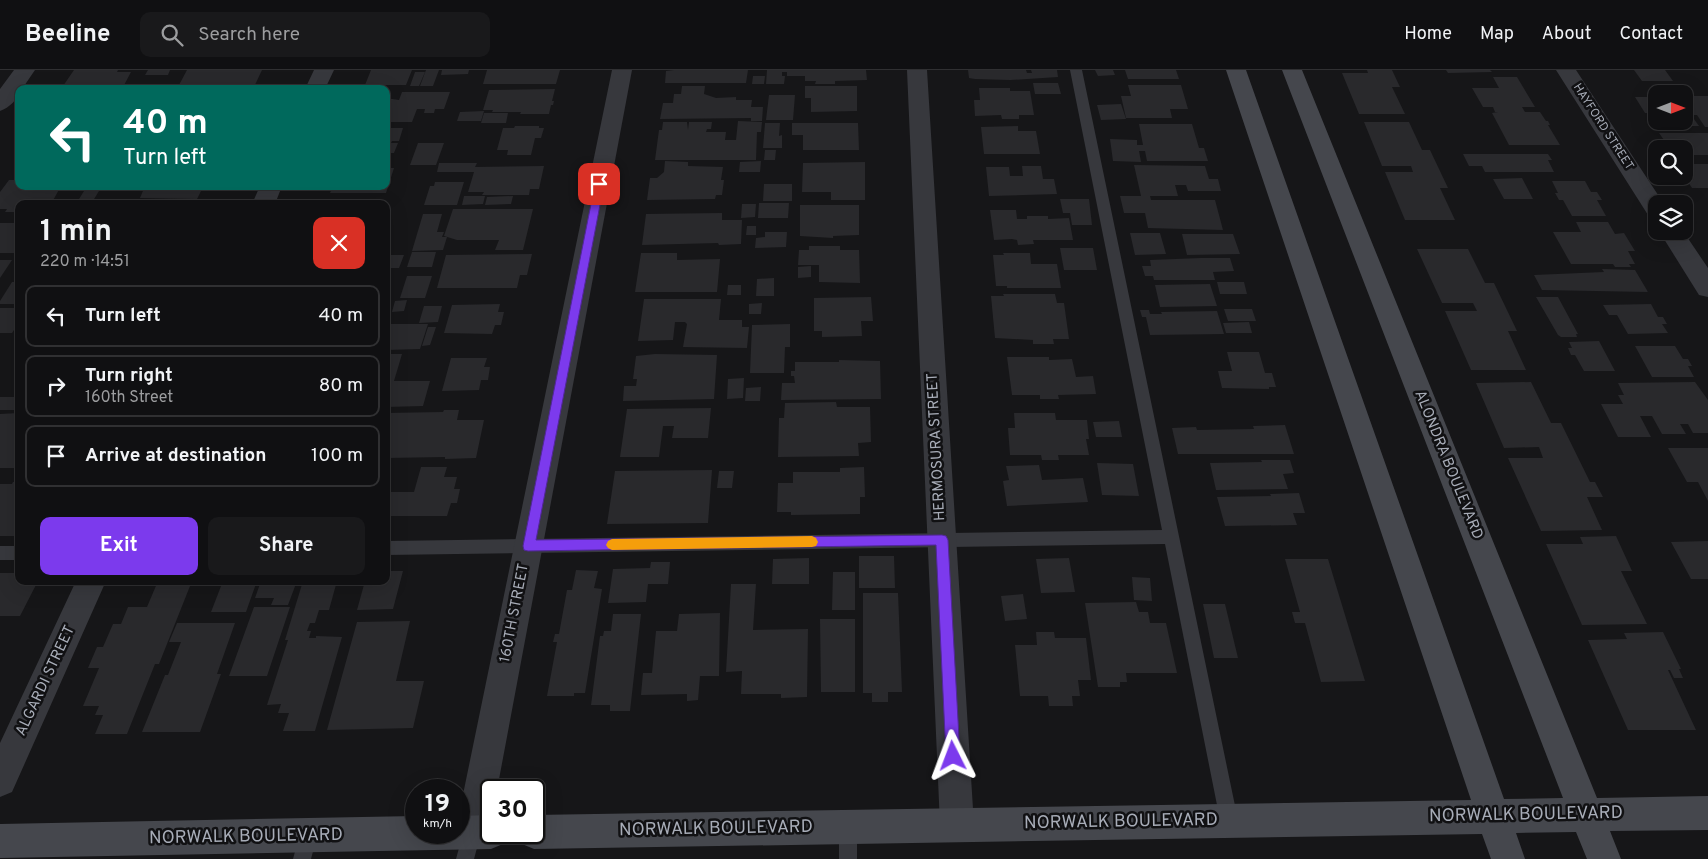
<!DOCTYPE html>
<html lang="en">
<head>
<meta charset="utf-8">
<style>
	:root { --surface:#101012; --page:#19191b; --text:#f1f3f6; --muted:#9c9d9f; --line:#303032; --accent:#7c3aed }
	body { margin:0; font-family:Overpass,sans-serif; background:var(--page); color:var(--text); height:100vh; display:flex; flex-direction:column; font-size:19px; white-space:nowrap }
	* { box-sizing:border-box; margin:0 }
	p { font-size:16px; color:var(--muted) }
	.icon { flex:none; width:28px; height:28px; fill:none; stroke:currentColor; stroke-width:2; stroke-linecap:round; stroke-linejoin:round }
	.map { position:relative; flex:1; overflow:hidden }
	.drawer { position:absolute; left:15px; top:130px; width:375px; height:385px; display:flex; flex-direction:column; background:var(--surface); border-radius:10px; box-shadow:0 5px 20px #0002,0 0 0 1px var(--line) }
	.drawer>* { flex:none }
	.guide { position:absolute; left:15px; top:15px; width:375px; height:105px; border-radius:10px; box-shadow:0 5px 20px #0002,0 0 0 1px var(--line); background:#00695c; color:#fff; overflow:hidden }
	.needle { width:32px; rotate:90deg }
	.controls { position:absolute; left:1648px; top:15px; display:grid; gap:10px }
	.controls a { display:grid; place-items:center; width:45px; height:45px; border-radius:10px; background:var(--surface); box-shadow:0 5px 20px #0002,0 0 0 1px var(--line); font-size:25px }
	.speed { position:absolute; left:405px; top:709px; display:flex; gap:10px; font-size:25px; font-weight:700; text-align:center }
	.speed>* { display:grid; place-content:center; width:65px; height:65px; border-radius:50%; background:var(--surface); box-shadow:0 5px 20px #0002,0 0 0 1px var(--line); line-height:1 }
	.speed small { font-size:12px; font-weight:400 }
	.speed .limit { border:2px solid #111; border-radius:8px; background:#fff; color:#111 }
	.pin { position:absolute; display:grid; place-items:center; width:42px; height:42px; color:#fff; margin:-21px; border-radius:10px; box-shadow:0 2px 8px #0006 }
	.me { position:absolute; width:55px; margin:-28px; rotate:357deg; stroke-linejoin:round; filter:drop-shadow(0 0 4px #0008) }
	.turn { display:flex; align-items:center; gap:18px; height:105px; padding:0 25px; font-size:22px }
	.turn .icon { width:65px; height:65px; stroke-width:2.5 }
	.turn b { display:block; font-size:35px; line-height:42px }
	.round { display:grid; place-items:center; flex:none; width:52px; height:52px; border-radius:10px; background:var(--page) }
	.head { display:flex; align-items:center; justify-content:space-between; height:85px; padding:0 25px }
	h1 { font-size:30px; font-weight:700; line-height:38px }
	.primary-button { display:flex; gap:10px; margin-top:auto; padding:10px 25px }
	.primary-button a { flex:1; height:58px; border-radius:10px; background:var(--accent); color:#fff; font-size:20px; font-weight:700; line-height:58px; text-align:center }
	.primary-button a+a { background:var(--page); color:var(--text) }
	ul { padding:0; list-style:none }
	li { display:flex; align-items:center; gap:15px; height:62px; margin:0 10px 8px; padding:0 15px; border:2px solid var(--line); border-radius:10px }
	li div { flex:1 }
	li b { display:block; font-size:19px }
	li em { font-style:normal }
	header { display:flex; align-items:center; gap:30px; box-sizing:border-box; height:70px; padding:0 25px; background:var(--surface); border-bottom:1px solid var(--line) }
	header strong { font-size:24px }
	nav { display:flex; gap:28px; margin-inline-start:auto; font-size:18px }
	.search { width:350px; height:45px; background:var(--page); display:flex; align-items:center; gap:12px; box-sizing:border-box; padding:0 18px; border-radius:10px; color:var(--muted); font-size:19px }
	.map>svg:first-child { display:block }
	.building { fill:#29292c }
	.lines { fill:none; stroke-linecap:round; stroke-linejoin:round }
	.lane { fill:#37383d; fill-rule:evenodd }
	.street { fill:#37383d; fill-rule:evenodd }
	.secondary { fill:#45474d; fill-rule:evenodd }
	.route { fill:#7c3aed; stroke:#51269a }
	.slow { fill:#f59e0b }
	.labels { text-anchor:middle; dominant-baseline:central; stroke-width:5; stroke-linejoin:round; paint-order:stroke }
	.far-street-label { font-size:12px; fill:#a8adb8; stroke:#111113 }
	.street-label { font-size:15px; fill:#a8adb8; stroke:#111113 }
	.near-street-label { font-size:18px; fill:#a8adb8; stroke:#111113 }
</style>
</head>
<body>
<header>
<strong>Beeline</strong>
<div class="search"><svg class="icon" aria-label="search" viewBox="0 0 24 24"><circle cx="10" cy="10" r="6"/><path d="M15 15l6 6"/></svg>Search here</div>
<nav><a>Home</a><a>Map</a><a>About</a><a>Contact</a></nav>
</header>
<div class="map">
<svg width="1708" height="789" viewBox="0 0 1708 789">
	<rect width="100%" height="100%" fill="#161618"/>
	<path class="building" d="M74,0H118L117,2H131L122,19H61Z
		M148,0H170L168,5H145Z
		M187,0H262L254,17L179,16L178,19H161L163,16L179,15Z
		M371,0H412L406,15H365Z
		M426,0H439L433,16H420Z
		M442,0H469L468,4L441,5Z
		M487,0H560L556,14H483Z
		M674,0H748L746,13H665L666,1Z
		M767,0H866L867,10L835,11V14H815L816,11H805V6H787V2H782V6H785L784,14H766Z
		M968,0H1026L1027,3H1032L1031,0H1057L1058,7L1010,10L975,9L969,8Z
		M1095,0H1113L1115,5L1098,6Z
		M1125,0H1176L1179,9H1128Z
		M1367,0H1392L1400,17H1392L1405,44H1359L1342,3H1368Z
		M1446,0H1490L1492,2L1448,3Z
		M1634,0H1665L1673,11H1642Z
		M415,2H425L419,16H410Z
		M753,6H765L764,14H752Z
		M1493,7H1517L1535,37H1522L1525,42H1540L1546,51H1548L1550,55H1548L1560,75H1509L1492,43L1498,42H1495L1493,37H1483L1472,18H1499Z
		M1033,13H1058L1061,24H1035Z
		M1128,15H1181L1188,39H1170L1172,48H1126L1121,26H1131Z
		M682,16H705L704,24L716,28L736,27V30H752L751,37H763L762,51H751V48L660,49L663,33H673L674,24H681Z
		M805,16H857V41L811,42V28H805Z
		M979,18H1010V21H1030L1034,45H1019V49H1002L1001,45L975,46L974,30H980Z
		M555,19L552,31H554L553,35H551L549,44H520L521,42H492L493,40H483L489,20Z
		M402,22H450L444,39H435L434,43H424L425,39H417L412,52H386V28L399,30Z
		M769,25H795L793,50H766Z
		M1684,26H1708V57H1705L1697,45H1691L1699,56H1673L1669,51H1684Z
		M1635,27H1656V48H1653L1649,43H1645Z
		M1121,34L1126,49L1101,50L1097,35Z
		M484,41L481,51H457L460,42Z
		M484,43H508L506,53H481Z
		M738,51L762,52L761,62H757L756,90H655L659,60H662L663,52H687L688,60L689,52H712L711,59H707L706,62H726L725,70H736Z
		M1364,52H1409L1422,80H1430L1448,118H1440L1455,150H1405L1385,102H1413L1411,96H1382Z
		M765,53H780L779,66L782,65V78H763Z
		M792,53H858L859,80H803V65H792Z
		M1139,54H1192L1199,78H1204L1208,91H1147L1145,81H1139L1141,92L1113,91L1110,69L1137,70V75H1143Z
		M515,56H539V58H544L541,68H535L531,85H507L508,80H497L503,58H514Z
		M1018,56V61H1036L1040,84H984L981,57Z
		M386,58H403L399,71H392L391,73H398L394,83H386Z
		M1659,63H1708V85H1684V79H1670L1668,75H1664L1661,70H1664Z
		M418,73H444L436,95H410Z
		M765,80H776L775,90H764Z
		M1463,84H1548L1552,90H1548L1554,102H1485L1482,96H1469Z
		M665,91L688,92V96L723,97L721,110H724L722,125H716L715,129L647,130L650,108H657L664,102Z
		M761,91L760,102H739L740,92Z
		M865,92V130H831V122H802L803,93Z
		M439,93H477L475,97L544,96L539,119H530L529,125H482L484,122H468L474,102H437Z
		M1684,94H1708V118H1692L1684,106Z
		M1134,95L1205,96L1209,109H1218L1221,121H1188L1186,115H1175L1178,126H1150L1151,130H1215L1223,160L1148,158L1145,143H1124L1120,126H1141Z
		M1022,96H1041L1043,109H1054L1057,124L989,126L986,97H1009L1010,106H1023Z
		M386,98H394L386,123H330L333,116H386Z
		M1522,108L1533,129H1504L1493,109Z
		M9,110H19V116H61L51,134H19V142H5L7,139H0V122Z
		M1552,111H1585L1591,122H1597L1602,130H1597L1606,146H1572L1563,130H1559L1555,123H1558Z
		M435,112H464L457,135H424L430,116H434Z
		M764,114H792V131H763Z
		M145,116H214L213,119H202L197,129L140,128Z
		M84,121H99L91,134H76Z
		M464,126H485L483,134L462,135Z
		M513,126L511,134L485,135L487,127Z
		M1060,129H1089L1092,155H1072L1070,143H1063Z
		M759,133H789L788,148H758Z
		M742,134H756L755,147L741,148Z
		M800,135H859V165L833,166V168L800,166Z
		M453,139H533L523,180H495L499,170H457L444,166Z
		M990,140H1016L1017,149H1027V146H1048V149L1069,148L1073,170H1033L1034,174L1018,175L1017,170L1012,169L994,170Z
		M722,143V150H742L741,174L719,175L718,173L642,175L646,144Z
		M423,144H442L437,162H444L442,167H447L443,180L412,181Z
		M1576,152H1608L1615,164L1624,163L1635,181H1628L1635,194H1629L1631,197H1615L1613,194H1571L1553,162H1581Z
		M0,153H19V183H0Z
		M747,156H756V165H746Z
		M765,162H787L786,177L755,178L756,168L765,167Z
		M1130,163H1160L1166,184L1135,185Z
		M1182,164H1233L1240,184L1187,185Z
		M809,176H840V180H859L860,213L819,212V195H798L799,180H809Z
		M1060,178H1093L1097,200H1064Z
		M1417,179H1468L1485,213H1494L1517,261H1508L1526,300H1471L1445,241H1477L1473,233H1442Z
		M412,182H436L432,197H407Z
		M641,183H677V190L720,189L717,222H635Z
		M1003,183H1030L1031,194H1057L1061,218H1007V216H996L993,185H1004Z
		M532,184L527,205H520L517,218H437L446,185Z
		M386,185H404L399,198H386Z
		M1201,188H1230L1234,201L1213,202L1215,210H1154L1153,206H1145L1142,196H1151L1150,190Z
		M0,190H12L0,208Z
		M811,196V207L798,208V197Z
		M1602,199L1635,200L1648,222L1542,220L1534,205L1604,202Z
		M407,206H432L425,228H400Z
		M774,208V226H756L757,209Z
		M12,212H19V234H0V231Z
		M1217,212H1244L1247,224H1220Z
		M1210,214L1217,236L1160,237L1155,215Z
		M728,215H741V225H727Z
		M1003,224H1055L1057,233H1064L1069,269H1053L1054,274H1033V270L995,268L991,226H1004Z
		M871,227L873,251H861L862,266L822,267V261H814V228Z
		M1536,227H1558L1578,264H1576L1577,267H1561L1558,265Z
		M644,229H721L719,250H742V257H749L747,278L683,277L687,254L685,252H675L673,270L638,271Z
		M407,230L404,241L392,242L395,231Z
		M762,233L761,244H749V234Z
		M500,234L498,242H504L501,255H495L492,264L444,263L452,235Z
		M1651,234L1658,247H1663L1667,254H1662L1668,263L1628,264L1617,245H1609L1603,235Z
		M424,236H442L438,252L419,253Z
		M0,238H19V252L12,263H0Z
		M1224,239H1252L1256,251H1228Z
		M1140,240H1149L1150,244H1162L1161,242L1217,241L1224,264L1150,265L1146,247H1142Z
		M1249,252L1252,263H1226L1223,253Z
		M391,254H428L420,279L386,280V269Z
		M790,254V277H785L784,303H750L752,255Z
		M428,257H436L430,275L422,276Z
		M1599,271L1615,301H1584L1575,285H1571L1568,278H1572L1569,272Z
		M1635,276H1675L1683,289H1688L1692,296H1688L1694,307H1652Z
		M1227,282H1259L1265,303H1272L1276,317H1269V319L1222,318L1218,301H1232Z
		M386,284H402L394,311H430L423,336L386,337Z
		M655,284L717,285L714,329L623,331L624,316H636L637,309H633L636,286Z
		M1007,287H1049V290L1072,289L1076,307L1093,306L1096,324L1058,325L1059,329H1040V325H1012Z
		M451,288H487L484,297H490L488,310H481L479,320L442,321Z
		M839,290L880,291L881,329L781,330L782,313H795L794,306H791V301H795V292H839Z
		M744,308L743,328L727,329L728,309Z
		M1531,312L1551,353H1561L1590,412H1595L1603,427H1587L1602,460L1541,461L1508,388H1543L1539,377L1504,378L1476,313Z
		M1695,312L1708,330V363H1693L1688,354H1680L1686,364H1662L1652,346H1640L1651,367H1618L1601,334H1623L1618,325H1624L1618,313Z
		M761,317L760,331H745L746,318Z
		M0,327H19V340H0Z
		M836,332L837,337H870L871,372L858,373L859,386L778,387L779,348H784L785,333Z
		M711,338L708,368H672L674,356H663L659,387H620L627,339Z
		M444,340H459L457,350H484L476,388L445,389V387L386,388V343L443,342Z
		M19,343V398H0V344Z
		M1014,343H1055L1056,350H1087L1089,369H1086L1089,385H1058L1059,390H1042L1041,385H1010L1008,358H1015Z
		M1119,351L1122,367H1096L1093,352Z
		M1285,355L1294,384H1178L1172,358L1196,357L1197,360L1254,359L1253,356Z
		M1668,378H1708V431L1698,412H1687Z
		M1261,390H1290L1294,403L1283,404L1288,419L1216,420L1210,393L1262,392Z
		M1097,393L1133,394L1139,426L1102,425Z
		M1039,395L1042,410L1083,408L1088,432L1007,436L1003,411L1009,410L1006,396Z
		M421,397H447L444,407H457L454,419H460L457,433H451L447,446H386V435L390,422H414Z
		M864,397L865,427H860V444L791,445V442H777L778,413H793V402H840V398Z
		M712,400L708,453L607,454L615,401Z
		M719,401H734L732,418H717Z
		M13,412H19V466H0V414H12Z
		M1299,423L1305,443H1293L1297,455L1225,456L1217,427L1271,426L1270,424Z
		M1616,466L1632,501H1621L1647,554L1582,555L1546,474H1583L1580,467Z
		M1708,471V509H1691L1671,472Z
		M859,486H894L895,518H859Z
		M809,488V514H772L773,489Z
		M1069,488L1075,522L1041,523L1036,489Z
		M1285,489H1328L1365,611L1321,612L1305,553H1295L1292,542H1300Z
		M651,492H670L668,514H648L646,532L608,533L613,499L650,498Z
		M576,500L598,501L594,518L602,519L585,623H574V626H547L557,572H553L555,564H559L567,520H572Z
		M386,501H403L393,539L357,540L365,511H386Z
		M833,502H855V540H832Z
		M0,503H19V511H38L20,546H0Z
		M1132,507L1150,508L1152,531L1134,530Z
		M158,511H192L159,594H155L127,664H95L103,645H95L99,636H83L99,598H88L97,577H103L113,554H121L128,537H147Z
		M223,511H257L246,542H211Z
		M261,511H297L288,535H271L274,528H255Z
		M303,511H337L329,540H319L315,553H310L307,561H311L309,568H316V566L342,567L315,661H283L289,643H278L281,634L267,635L288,570H285Z
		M731,514H756L753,560L808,559L807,627L781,628V624H741L742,601L726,602Z
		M863,523H898L902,622H888V632H872V623H863Z
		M1023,524L1027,549L1005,551L1001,526Z
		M1136,532L1139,542H1148L1150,553H1166L1177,603H1126L1127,612H1120V617H1098L1085,533Z
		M1203,534H1225L1238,588H1214Z
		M254,537H290L267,606H229Z
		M720,543L719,606H700L698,630L687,631V624L641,625L643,603H652L656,561H677L679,544Z
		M613,544H641L630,641H610V635H591L600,566H603L604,561H611Z
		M820,549H855V622H821Z
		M410,551L396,611H424L413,658L327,660L357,552Z
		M177,553H235L217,604H221L200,662H142L165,605H168L181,572H169Z
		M1036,562H1054L1055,568H1086L1091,610H1078L1080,626H1072L1073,636H1049L1048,626H1020L1015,575H1037Z
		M1663,562L1681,599H1679L1683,608H1674L1670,600H1668L1696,660H1628L1588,570L1627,569L1624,563Z"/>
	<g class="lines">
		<path class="lane" d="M1070,0H1082L1238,750L1236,757L1229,759L1222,757L1220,750L1165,474L386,485V471L1162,460Z
			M0,476H19V490H0Z
			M848,748L855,750L857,757V789H839V757L841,750Z
			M472,754L479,756L481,763L474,789H456L465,756Z
			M308,757L315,759L317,766L311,789H293L301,759Z"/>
		<path class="street" d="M14,0H35L22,19H19C19,29 9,38 0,41V19Z
			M314,0H334L325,19H305Z
			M612,0H632L497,720H491C491,740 492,757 484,775L472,780L460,775L455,763L459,762V744Z
			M907,0H927L974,755L969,767L957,772L945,767L940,755Z
			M1556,0H1576L1664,134H1656V147L1648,145Z
			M260,116H282L275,134H252Z
			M1659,161H1683L1708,198V227L1699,225Z
			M76,511H106L12,722L0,727V673Z"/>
		<path class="secondary" d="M1226,0H1246L1504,729L1563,728L1282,0H1302L1597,728L1708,726V760L1610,761L1621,789H1587L1576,762L1516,763L1525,789H1491L1482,764L534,779L522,774L517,762H534V745L1471,730Z
			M491,745V762H508L503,774L491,779L0,788V754L416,746V762H459V746Z"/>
	</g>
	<path class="route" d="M599,111L604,114L536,470L942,465L946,466L948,470L960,686L958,691L953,693L948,691L946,686L936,475L528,481L524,480L523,476L595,114Z"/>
	<path class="slow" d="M812,466L816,468L818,472L816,476L812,477L612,480L608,478L606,475L608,471L612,469Z"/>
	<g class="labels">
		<g class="far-street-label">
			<text transform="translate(1603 57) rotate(57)">HAYFORD STREET</text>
		</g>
		<g class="street-label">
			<text transform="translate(937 377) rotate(-93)">HERMOSURA STREET</text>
			<text transform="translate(1448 395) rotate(68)">ALONDRA BOULEVARD</text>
			<text transform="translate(515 543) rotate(-79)">160TH STREET</text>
			<text transform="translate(46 611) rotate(-65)">ALGARDI STREET</text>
		</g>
		<g class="near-street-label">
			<text transform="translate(1526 745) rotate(-1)">NORWALK BOULEVARD</text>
			<text transform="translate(1121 752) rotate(-1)">NORWALK BOULEVARD</text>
			<text transform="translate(716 759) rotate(-1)">NORWALK BOULEVARD</text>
			<text transform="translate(246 767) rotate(-1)">NORWALK BOULEVARD</text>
		</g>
	</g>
</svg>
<div class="controls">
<a><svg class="needle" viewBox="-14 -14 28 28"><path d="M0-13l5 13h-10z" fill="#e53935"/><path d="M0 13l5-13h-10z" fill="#9c9d9f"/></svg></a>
<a><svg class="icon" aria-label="search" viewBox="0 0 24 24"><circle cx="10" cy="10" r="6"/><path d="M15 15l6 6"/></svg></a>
<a><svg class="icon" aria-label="layers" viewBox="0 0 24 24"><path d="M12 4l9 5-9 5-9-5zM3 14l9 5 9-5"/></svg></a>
</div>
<div class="speed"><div>19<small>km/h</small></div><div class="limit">30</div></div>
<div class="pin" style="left:599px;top:114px;background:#d93025"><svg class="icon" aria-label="arrive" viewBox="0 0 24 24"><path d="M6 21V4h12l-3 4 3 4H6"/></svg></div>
<svg class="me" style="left:953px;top:686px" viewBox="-20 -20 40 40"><path d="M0-17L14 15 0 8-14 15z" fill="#7c3aed" stroke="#fff" stroke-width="4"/></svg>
<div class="guide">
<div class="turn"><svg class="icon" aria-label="left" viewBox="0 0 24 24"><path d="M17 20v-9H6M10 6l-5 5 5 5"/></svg><div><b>40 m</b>Turn left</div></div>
</div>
<section class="drawer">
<div class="head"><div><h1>1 min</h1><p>220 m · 14:51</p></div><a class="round" style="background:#d93025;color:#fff"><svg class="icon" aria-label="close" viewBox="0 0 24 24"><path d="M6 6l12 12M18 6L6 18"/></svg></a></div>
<ul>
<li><svg class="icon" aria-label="left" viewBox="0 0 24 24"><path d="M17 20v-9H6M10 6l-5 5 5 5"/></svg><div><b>Turn left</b></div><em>40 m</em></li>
<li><svg class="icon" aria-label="right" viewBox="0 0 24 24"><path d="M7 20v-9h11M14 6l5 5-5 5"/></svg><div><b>Turn right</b><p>160th Street</p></div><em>80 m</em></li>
<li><svg class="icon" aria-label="arrive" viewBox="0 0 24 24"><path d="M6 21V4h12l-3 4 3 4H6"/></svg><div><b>Arrive at destination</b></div><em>100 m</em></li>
</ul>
<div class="primary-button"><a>Exit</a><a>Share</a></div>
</section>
</div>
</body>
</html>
